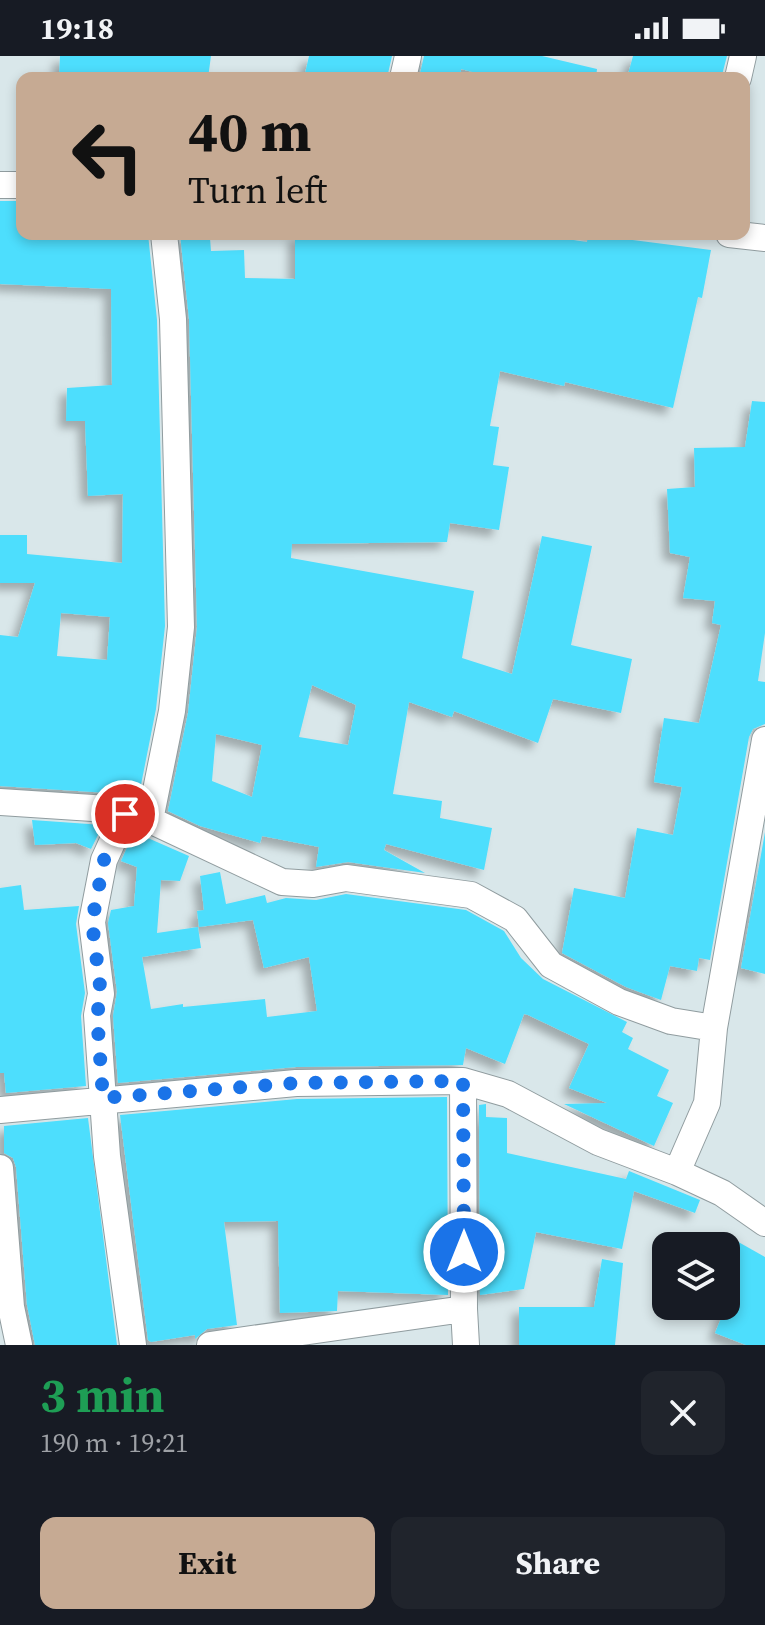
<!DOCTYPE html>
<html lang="en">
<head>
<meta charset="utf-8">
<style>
	:root { --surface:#171b24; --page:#20242c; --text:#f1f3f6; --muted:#9ea1a6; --accent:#c6aa93 }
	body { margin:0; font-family:"Source Serif 4",serif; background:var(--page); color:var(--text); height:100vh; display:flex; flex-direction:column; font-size:30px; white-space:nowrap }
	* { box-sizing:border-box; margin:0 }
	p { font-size:26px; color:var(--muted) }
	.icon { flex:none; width:44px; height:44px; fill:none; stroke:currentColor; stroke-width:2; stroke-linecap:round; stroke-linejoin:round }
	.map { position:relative; height:1289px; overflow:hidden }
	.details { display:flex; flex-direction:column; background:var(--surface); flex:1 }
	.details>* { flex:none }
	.hud { position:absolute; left:16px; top:16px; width:734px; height:168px; border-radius:16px; box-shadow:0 4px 12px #0003; background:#c6aa93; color:#111; overflow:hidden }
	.buttons { position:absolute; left:652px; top:1176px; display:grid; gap:16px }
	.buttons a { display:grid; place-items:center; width:88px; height:88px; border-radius:16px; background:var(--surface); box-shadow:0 4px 12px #0003; font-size:40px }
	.pin { position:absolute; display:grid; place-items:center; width:68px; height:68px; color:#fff; margin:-34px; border:4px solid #fff; border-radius:50%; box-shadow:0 2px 8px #0007 }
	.me { position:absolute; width:88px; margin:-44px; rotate:0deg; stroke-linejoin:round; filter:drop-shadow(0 0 6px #0008) }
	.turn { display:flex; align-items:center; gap:28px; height:168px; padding:0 40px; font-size:36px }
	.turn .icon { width:104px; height:104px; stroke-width:2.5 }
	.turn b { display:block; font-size:56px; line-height:68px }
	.round { display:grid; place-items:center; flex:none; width:84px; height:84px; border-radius:16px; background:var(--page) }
	.overview { display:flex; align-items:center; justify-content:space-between; height:136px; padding:0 40px }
	h1 { font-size:48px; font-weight:700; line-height:60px; color:#1e9e55 }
	.primary-button { display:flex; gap:16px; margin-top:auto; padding:16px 40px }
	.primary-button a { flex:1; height:92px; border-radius:16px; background:var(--accent); color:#111; font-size:32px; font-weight:700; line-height:92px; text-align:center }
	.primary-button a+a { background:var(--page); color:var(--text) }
	.status { display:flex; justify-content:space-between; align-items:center; height:56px; padding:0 40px; background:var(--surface); direction:ltr }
	.status svg { height:22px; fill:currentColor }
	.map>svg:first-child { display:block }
	.building { fill:#4edefd; fill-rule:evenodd; filter:url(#shadow) }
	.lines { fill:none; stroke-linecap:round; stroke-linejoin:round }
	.street-casing { stroke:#909c9f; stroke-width:28 }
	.street { stroke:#fff; stroke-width:26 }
	.route { stroke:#1a73e8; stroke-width:14; stroke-dasharray:0 25.2 }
</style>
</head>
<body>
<div class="status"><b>19:18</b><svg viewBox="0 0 49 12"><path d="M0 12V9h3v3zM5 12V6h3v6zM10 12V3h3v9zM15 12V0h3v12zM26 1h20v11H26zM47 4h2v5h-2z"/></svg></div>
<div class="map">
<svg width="765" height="1289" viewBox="0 0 765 1289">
	<defs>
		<filter id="shadow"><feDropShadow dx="-7" dy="7" stdDeviation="4" flood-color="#0004"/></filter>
	</defs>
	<rect width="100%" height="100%" fill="#d9e7ea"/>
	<path class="building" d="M60,0H211L208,22L156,17L155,22H59Z
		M309,0H392L387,22H304Z
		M424,0H542L597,13L596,22H496L461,13L460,22H419Z
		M633,0H727L722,19L709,16L707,22H627Z
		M0,145H22V178H148L157,264L165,570L156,653L138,744L109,737L0,730V579L18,581L35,527H0V479H27V498L122,507L123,438L88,440L85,365H66L67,332L112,329L111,233L0,228ZM61,557L110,561L107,604L57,600Z
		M180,178H197L198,184L210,182L211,195L244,194L245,222L295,223V178H533L587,186L588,178H618L617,182L711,194L702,242L698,241L673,352L565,326L564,330L500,315L490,370L499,371L493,409L509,411L499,474L450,467L447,486L292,488L291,502L474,535L462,602L512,618L542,480L592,490L571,589L632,603L621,657L553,643L538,687L454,655L452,661L409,646L393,738L442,745L440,762L492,772L484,814L386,788L384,794L425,817L348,806L316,811L319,791L262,780L260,787L200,770L168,755L188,657L197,571L189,263ZM312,629L356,649L348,689L299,681ZM216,678L262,689L252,741L212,725Z
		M752,345L765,346V577L758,625L765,626V668L753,673L749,681L710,904L699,902L697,915L670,910L661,944L626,931L562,897L574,832L625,842L637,772L673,779L682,731L654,726L664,662L699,667L721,569L712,567L715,545L683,542L690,501L670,497L667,433L695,431L694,392L745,391Z
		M32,764L103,769L91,793L76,787L35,789Z
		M134,776L189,800L180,825L161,824L157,877L198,871L201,892L142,901L151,953L183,948V951L265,943L267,961L317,955L309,901L264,912L253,864L199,871L197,855L204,854L200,820L220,816L226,848L265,839L267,847L286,842L316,844L346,838L466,854L504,875L521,902L543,923L627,966L622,976L633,982L628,993L669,1014L657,1040L673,1047L654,1090L564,1048L607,1047L569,1032L589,988L528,959L524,958L505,1008L466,992L463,1009L296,1011L118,1027L113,960L117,936L108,867L111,854L134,850L137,811L121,805Z
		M765,776V918L741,912Z
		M21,829L24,854L79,850L76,868L85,937L81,960L86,1030L6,1037L4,1017H0V832Z
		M447,1041L448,1239L338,1235L337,1255L280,1257L278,1165L224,1166L237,1269L207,1273L195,1283V1279L151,1286L148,1284L120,1059L297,1043Z
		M486,1048V1061L507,1062V1097L626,1123L629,1115L700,1144L695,1157L634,1135L622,1193L536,1176L524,1233L480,1239L479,1049Z
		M88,1062L117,1289H35L27,1249L16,1111L13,1102L4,1097V1070Z
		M726,1179L765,1201V1289H746L715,1277L726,1250Z
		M602,1203L623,1207L615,1289H519V1251H594Z"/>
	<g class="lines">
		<g class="street-casing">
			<path id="street" d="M403,22L408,0
				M738,22L743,0
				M0,129H22
				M729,178L765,182
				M0,746L108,753L150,764L172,655L181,571L173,263L164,178
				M125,758L104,804L92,866L101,938L97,959L107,1100L133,1289
				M150,764L282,826L313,828L346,822L471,839L515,863L551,909L619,946L671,965L714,972
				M0,1054L296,1027L463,1025L508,1038L598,1086L677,1116L722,1137L765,1167
				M0,1112L11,1251L19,1289
				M677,1116L707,1047L714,972L765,684
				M464,1253L466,1289
				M210,1289L464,1253L463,1025"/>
		</g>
		<use href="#street" class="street"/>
	</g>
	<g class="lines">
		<path class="route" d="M125,758L104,804L92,866L101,938L97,959L103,1042L296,1027L463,1025L464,1196"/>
	</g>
</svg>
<div class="buttons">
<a><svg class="icon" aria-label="layers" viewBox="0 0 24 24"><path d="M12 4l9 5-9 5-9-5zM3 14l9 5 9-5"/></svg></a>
</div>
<div class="pin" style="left:125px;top:758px;background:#d93025"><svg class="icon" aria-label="arrive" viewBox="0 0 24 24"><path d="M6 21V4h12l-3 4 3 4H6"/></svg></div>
<svg class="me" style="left:464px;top:1196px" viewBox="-20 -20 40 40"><circle r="17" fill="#1a73e8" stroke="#fff" stroke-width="3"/><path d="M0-11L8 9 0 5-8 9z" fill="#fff"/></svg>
<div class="hud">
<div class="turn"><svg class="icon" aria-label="left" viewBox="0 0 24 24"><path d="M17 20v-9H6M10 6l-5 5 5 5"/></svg><div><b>40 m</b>Turn left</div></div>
</div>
</div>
<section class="details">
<div class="overview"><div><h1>3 min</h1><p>190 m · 19:21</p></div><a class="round"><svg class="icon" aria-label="close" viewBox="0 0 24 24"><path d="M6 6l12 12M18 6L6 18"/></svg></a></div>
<div class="primary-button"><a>Exit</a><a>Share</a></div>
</section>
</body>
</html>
